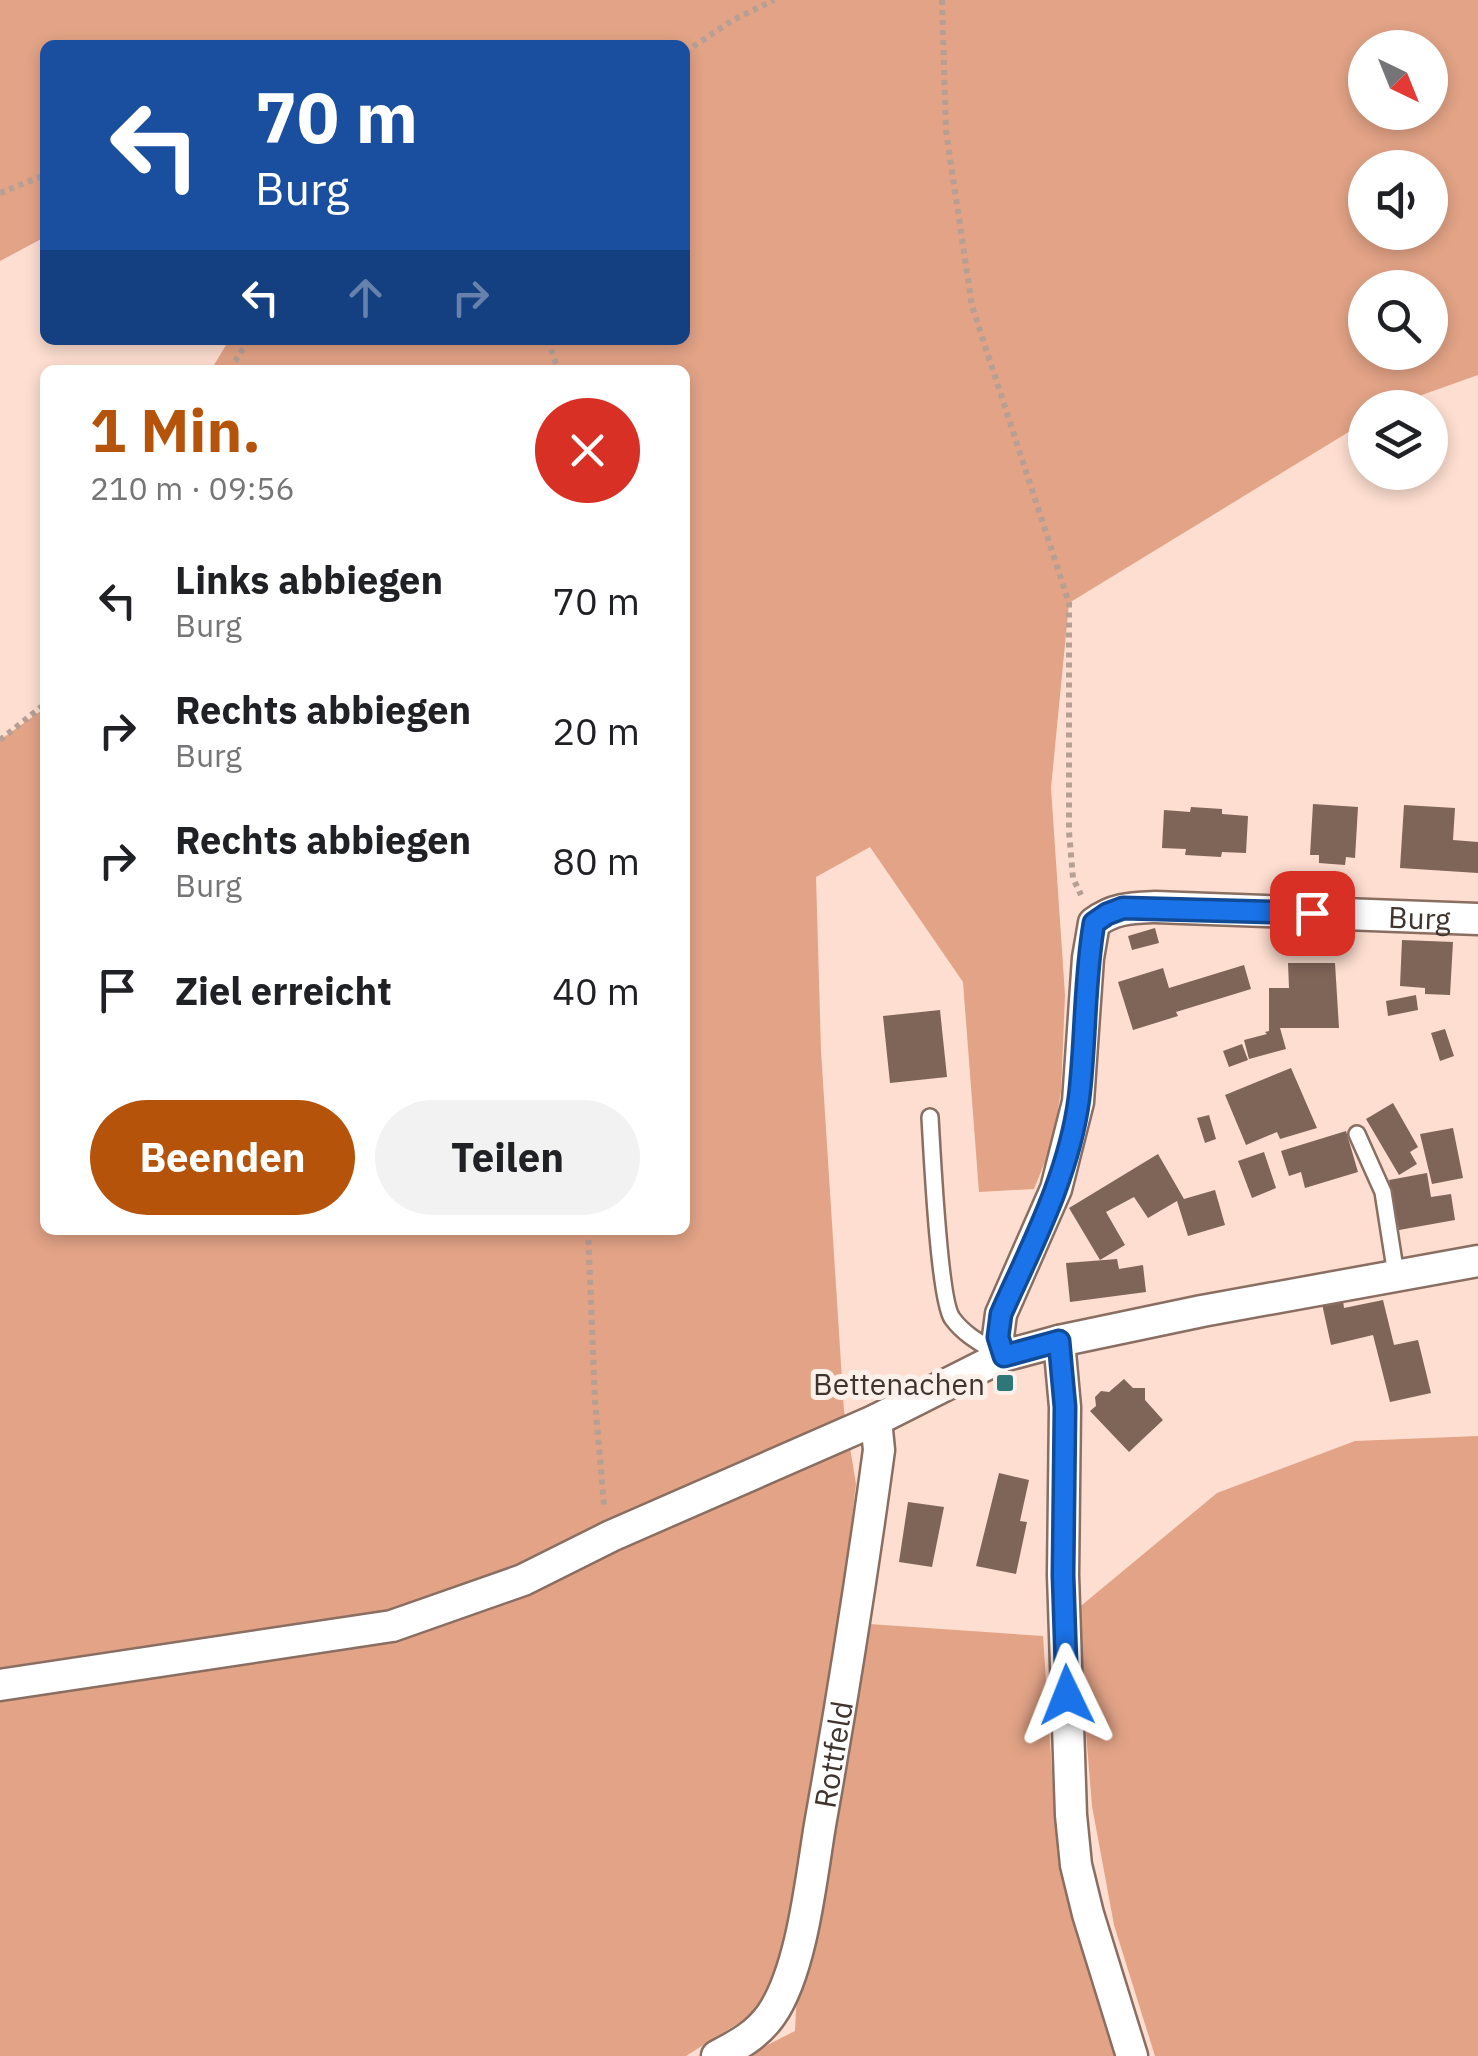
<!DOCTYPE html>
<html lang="de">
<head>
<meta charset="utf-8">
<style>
	:root { --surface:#fff; --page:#f2f2f2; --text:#202124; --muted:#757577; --accent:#b45309 }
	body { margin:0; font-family:"IBM Plex Sans",sans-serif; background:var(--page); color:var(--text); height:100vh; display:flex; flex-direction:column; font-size:38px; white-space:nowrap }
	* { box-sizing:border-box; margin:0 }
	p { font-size:32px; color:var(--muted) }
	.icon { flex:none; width:55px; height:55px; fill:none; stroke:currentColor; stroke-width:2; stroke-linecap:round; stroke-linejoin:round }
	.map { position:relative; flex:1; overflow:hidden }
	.drawer { position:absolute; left:40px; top:365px; width:650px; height:870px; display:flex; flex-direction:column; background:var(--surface); border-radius:15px; box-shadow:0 5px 15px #0003 }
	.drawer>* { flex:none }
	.guide { position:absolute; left:40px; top:40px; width:650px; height:305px; border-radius:15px; box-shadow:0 5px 15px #0003; background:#1a4fa0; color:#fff; overflow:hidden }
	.needle { width:65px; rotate:137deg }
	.fabs { position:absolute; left:1348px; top:30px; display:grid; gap:20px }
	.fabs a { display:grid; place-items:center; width:100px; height:100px; border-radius:50%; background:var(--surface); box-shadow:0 5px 15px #0003; font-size:50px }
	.pin { position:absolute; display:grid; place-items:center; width:85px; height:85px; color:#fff; margin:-42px; border-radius:20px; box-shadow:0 5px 15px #0006 }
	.me { position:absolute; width:110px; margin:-55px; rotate:358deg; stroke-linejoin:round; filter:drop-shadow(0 0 8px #0008) }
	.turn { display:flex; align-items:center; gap:35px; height:210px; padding:0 50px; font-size:45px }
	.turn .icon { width:130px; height:130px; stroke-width:2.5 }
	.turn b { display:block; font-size:70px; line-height:85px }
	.lanes { display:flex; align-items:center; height:95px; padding:0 50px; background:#0003; justify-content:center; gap:50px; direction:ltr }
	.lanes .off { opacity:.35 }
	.round { display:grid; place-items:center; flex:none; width:105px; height:105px; border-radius:52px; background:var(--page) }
	.head { display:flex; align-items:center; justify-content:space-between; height:170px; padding:0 50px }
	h1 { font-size:60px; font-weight:800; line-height:75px; color:var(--accent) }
	.cta { display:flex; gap:20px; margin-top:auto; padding:20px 50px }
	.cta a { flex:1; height:115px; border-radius:60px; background:var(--accent); color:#fff; font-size:40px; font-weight:800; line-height:115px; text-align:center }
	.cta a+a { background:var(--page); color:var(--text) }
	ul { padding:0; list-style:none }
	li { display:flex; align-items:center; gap:30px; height:130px; padding:0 50px }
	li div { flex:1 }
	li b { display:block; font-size:38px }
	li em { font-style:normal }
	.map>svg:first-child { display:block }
	.green { fill:#e2a386; fill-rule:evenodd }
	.building { fill:#7f6458 }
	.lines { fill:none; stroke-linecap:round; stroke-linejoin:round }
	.service-casing { stroke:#896e61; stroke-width:20 }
	.minor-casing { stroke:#896e61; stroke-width:35 }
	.path { stroke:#b79f94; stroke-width:6; stroke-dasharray:5 5; stroke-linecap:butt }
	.service { stroke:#fff; stroke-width:15 }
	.minor { stroke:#fff; stroke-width:30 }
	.route-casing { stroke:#114b97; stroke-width:25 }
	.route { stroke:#1a73e8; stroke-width:18 }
	.poi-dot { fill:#2d7778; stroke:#fcf0ea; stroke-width:4 }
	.labels { text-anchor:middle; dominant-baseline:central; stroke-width:10; stroke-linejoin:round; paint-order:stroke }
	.street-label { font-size:30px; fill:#40342f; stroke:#fcf0ea }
	.poi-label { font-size:30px; fill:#40342f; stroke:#fcf0ea; text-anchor:end }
</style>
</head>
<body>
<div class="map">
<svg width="1478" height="2056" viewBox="0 0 1478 2056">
	<rect width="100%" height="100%" fill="#fdded0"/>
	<path class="green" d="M0,0H1478V375L1388,407L1365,408V422L1069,603L1051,788L1065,995L1061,1091L1053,1142L1034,1189L979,1192L963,982L870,847L816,877L821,1051L844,1411L856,1484L839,1627L789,1914L772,1985L748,2017L686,2056H0V740L45,708V1230H685V370H211L229,340H685V45H45V237L0,261ZM1365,48H1430V112H1365ZM1365,168H1430V232H1365ZM1365,288H1430V352H1365Z
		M1478,1436V2056H1155L1114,1925L1092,1806L1076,1610L1217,1493L1355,1441Z
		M869,1624L1043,1636L1056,1832L1075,1923L1116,2056H746L795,2031L797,1992L822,1919Z"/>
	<path class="building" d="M1313,804L1358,807L1355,858L1346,857L1345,865L1319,863V855H1310Z
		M1404,805L1455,808L1453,840L1478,842V873L1400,868Z
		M1191,807L1222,809V814L1248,816L1246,853L1222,852L1221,857L1185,855L1186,849L1162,848L1164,810L1190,812Z
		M1155,928L1159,943L1132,950L1128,936Z
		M1402,940L1453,942L1450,995L1425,994V988L1400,986Z
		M1288,963H1335L1339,1028H1280L1286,1049L1249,1059L1244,1040L1267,1034L1265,1032L1269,1031V988H1289Z
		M1244,965L1251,989L1176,1012L1178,1016L1133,1030L1118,982L1163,968L1169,988Z
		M1416,995L1418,1010L1388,1016L1386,1001Z
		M940,1010L947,1077L890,1083L883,1016Z
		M1445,1029L1454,1056L1440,1061L1431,1033Z
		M1242,1044L1248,1060L1229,1067L1223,1051Z
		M1291,1068L1317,1128L1280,1139L1277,1132L1246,1145L1225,1095Z
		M1393,1103L1418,1147L1410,1152L1417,1164L1399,1175L1366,1119Z
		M1209,1115L1216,1139L1205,1143L1197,1118Z
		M1453,1128L1463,1178L1432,1184L1420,1134Z
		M1346,1131L1358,1172L1305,1188L1301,1172L1289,1176L1281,1151Z
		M1264,1152L1276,1188L1252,1198L1238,1161Z
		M1158,1154L1184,1199L1215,1190L1225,1225L1188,1236L1177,1201L1148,1218L1134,1197L1106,1212L1125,1245L1100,1260L1069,1208Z
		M1427,1173L1431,1197L1451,1194L1455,1220L1399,1230L1389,1180Z
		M1117,1259L1119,1269L1143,1265L1146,1292L1070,1302L1066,1263Z
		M1383,1300L1394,1345L1418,1340L1431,1393L1390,1402L1373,1335L1331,1345L1322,1304L1343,1301L1344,1308Z
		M1124,1379L1133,1388H1145V1400L1163,1420L1129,1452L1090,1411L1096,1406L1095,1397L1101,1391L1109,1392Z
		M999,1473L1029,1480L1020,1521L1027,1522L1016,1574L976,1566Z
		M908,1502L944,1507L932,1567L899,1562Z"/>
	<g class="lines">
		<g class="service-casing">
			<path id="service" d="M930,1117C932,1151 939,1299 952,1318C965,1336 984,1345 1002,1356
				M1357,1134L1383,1192L1396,1275"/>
		</g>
		<g class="minor-casing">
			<g id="minor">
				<path d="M1059,1341L1065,1407L1063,1575L1071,1815L1076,1865L1088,1914L1132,2056"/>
				<path id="s1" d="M1003,1356L998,1337L1001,1314L1056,1189L1078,1102L1088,958L1094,923C1114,908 1131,908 1155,907L1478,919"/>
				<path d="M0,1685L392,1626L523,1580L611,1536L876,1420L1003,1356L1059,1341L1202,1311L1478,1261"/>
				<path id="s2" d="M717,2056C738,2045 757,2035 771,2015C802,1971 811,1879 820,1825C842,1701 862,1576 879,1450L876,1420"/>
			</g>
		</g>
		<path class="path" d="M942,0L946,131L972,306L1069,603V832L1073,878L1081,895
			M685,52L733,20L774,0
			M0,193L45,175
			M548,340L558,370
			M230,370L248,340
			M0,740L45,704
			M588,1230L595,1401L604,1505"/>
		<use href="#service" class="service"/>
		<use href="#minor" class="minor"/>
	</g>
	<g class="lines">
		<g class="route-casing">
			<path id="route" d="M1067,1695L1063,1575L1065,1407L1059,1341L1004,1356L998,1337L1001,1314C1032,1245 1069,1175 1079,1098C1086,1040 1084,981 1094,923L1107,914L1123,908L1312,913"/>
		</g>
		<use href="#route" class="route"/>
	</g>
	<rect class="poi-dot" x="995" y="1373" width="20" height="20" rx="5"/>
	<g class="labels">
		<g class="street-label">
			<text stroke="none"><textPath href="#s1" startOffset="778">Burg</textPath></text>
			<text stroke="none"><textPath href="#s2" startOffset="338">Rottfeld</textPath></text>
		</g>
		<g class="poi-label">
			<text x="985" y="1383">Bettenachen</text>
		</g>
	</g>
</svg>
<div class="fabs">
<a><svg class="needle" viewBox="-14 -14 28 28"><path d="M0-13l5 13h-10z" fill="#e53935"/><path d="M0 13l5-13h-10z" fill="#757577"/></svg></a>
<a><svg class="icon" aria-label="sound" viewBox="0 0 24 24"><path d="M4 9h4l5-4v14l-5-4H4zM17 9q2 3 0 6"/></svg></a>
<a><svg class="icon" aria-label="search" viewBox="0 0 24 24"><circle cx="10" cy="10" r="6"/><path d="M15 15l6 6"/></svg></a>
<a><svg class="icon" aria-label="layers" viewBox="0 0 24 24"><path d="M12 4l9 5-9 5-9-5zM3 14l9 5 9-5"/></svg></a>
</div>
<div class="pin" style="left:1312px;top:913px;background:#d93025"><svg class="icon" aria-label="arrive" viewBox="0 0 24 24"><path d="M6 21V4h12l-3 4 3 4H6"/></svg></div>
<svg class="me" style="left:1067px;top:1695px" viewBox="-20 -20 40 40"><path d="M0-17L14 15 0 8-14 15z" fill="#1a73e8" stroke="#fff" stroke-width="4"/></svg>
<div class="guide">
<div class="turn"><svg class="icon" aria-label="left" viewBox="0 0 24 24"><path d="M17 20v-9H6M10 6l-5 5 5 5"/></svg><div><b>70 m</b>Burg</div></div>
<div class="lanes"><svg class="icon" aria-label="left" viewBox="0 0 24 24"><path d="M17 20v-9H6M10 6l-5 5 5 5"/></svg><svg class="icon off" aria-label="ahead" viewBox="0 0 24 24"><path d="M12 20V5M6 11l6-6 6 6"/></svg><svg class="icon off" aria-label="right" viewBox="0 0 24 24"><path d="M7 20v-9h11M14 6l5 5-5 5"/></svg></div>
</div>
<section class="drawer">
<div class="head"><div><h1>1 Min.</h1><p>210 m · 09:56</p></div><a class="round" style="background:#d93025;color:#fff"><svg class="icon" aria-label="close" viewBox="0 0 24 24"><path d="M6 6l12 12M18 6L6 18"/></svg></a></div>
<ul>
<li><svg class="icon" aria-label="left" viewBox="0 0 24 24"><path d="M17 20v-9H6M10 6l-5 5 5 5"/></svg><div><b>Links abbiegen</b><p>Burg</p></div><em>70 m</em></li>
<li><svg class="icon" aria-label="right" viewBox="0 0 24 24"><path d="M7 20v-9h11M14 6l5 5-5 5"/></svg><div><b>Rechts abbiegen</b><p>Burg</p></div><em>20 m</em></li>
<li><svg class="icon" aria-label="right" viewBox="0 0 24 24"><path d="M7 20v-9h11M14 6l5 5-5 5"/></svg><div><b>Rechts abbiegen</b><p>Burg</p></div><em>80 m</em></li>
<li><svg class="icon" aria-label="arrive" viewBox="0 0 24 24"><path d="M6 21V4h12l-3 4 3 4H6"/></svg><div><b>Ziel erreicht</b></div><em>40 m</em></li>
</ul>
<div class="cta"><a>Beenden</a><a>Teilen</a></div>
</section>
</div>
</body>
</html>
